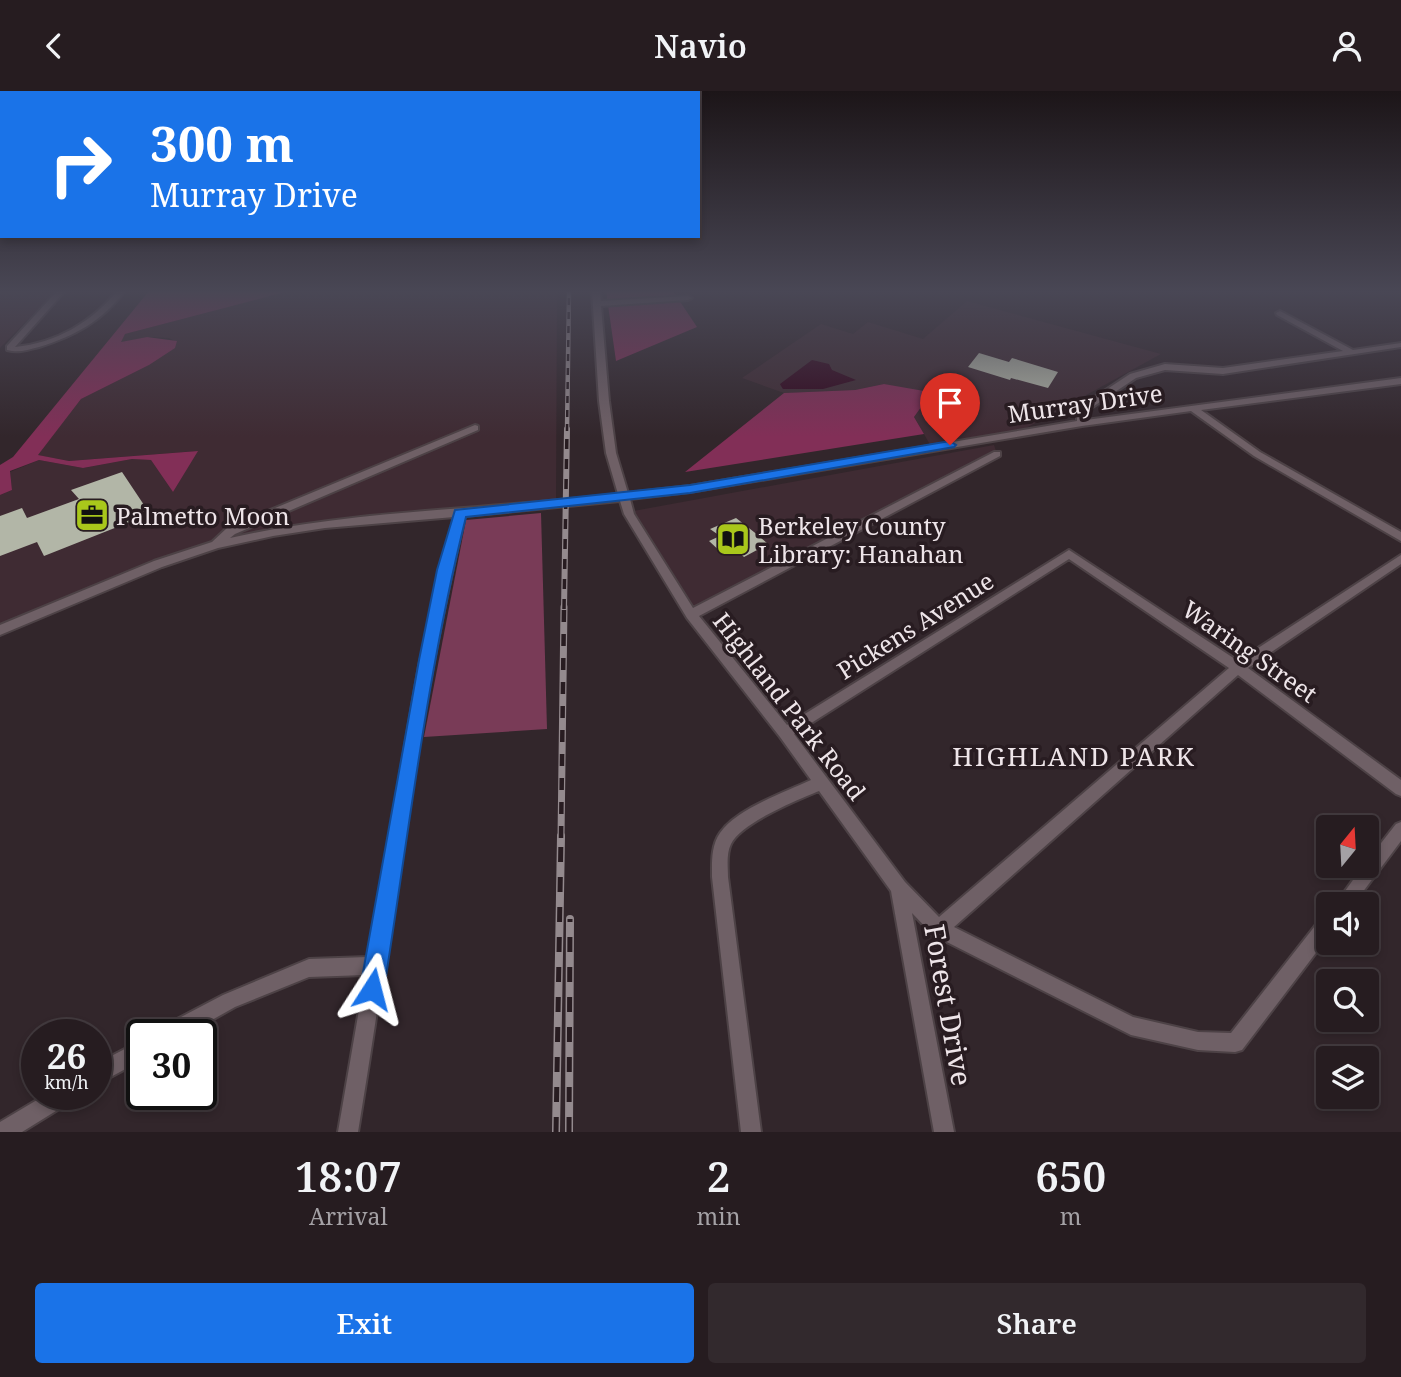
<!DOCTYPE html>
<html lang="en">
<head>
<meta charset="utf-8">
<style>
	:root { --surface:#261c20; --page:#32292d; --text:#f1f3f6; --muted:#a4a1a5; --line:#423a3e; --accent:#1a73e8 }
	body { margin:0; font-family:"Noto Serif",serif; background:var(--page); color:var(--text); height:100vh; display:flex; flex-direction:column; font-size:26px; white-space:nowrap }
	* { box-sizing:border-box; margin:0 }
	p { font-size:23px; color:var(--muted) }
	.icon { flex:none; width:38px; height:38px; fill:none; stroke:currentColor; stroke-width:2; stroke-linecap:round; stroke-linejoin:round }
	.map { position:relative; height:1041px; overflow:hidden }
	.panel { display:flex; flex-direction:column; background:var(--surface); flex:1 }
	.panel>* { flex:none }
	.guide { position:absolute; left:0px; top:0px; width:700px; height:147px; box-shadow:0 4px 10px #0003,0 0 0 2px var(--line); background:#1a73e8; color:#fff; overflow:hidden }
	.needle { width:46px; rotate:18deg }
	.controls { position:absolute; left:1316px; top:724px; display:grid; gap:14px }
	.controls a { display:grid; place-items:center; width:63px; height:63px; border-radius:7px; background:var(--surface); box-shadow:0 4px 10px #0003,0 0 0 2px var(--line); font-size:35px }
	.speed { position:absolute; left:21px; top:928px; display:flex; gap:14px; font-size:35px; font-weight:700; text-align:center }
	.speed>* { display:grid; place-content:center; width:91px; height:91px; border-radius:50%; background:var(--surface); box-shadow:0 4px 10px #0003,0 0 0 2px var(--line); line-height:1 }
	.speed small { font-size:18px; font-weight:400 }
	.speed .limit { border:4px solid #111; border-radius:10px; background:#fff; color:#111 }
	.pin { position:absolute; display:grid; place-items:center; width:60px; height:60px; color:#fff; margin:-72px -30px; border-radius:50% 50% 50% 0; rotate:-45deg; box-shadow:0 0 7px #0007 }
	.pin .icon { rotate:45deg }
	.me { position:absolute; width:77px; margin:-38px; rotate:9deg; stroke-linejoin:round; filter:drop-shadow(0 0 5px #0008) }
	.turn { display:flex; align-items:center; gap:24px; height:147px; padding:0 35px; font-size:32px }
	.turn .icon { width:91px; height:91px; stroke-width:2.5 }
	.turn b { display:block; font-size:49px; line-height:60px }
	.eta { display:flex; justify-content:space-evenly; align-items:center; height:119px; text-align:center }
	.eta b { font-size:42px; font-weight:600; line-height:49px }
	.primary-button { display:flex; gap:14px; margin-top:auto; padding:14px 35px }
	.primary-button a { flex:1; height:80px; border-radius:7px; background:var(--accent); color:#fff; font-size:28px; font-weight:600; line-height:80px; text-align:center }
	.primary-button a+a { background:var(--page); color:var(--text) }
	header { display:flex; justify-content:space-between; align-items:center; height:91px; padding:0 35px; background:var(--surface); font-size:32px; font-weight:600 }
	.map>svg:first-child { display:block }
	.built { fill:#3f2b33 }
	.green { fill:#793b57 }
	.forest { fill:#822f57 }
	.water { fill:#32061d }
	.building { fill:#b2b6a7 }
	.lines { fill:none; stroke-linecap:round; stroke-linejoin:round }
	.minor-casing { stroke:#4d4246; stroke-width:4 }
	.minor { fill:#6f6066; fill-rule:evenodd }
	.rail-far3-casing { stroke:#948a8e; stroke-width:4.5 }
	.rail-far2-casing { stroke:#948a8e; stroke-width:6 }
	.rail-far1-casing { stroke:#948a8e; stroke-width:7 }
	.rail-casing { stroke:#948a8e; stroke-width:8 }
	.rail-far3 { stroke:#281c21; stroke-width:2.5; stroke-dasharray:7; stroke-linecap:butt }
	.rail-far2 { stroke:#281c21; stroke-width:3.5; stroke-dasharray:10; stroke-linecap:butt }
	.rail-far1 { stroke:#281c21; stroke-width:4.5; stroke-dasharray:12; stroke-linecap:butt }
	.rail { stroke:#281c21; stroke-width:5; stroke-dasharray:15; stroke-linecap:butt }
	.route { fill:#1a73e8; stroke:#114b97; stroke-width:2 }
	.labels { text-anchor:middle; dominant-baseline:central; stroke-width:7; stroke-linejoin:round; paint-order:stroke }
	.street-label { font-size:24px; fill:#eee5e9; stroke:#281c21 }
	.poi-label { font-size:24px; fill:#eee5e9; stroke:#281c21; text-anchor:start }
	.neighbourhood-label { font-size:26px; letter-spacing:2px; fill:#eee5e9; stroke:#281c21 }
	.near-street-label { font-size:28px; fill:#eee5e9; stroke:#281c21 }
</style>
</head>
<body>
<header><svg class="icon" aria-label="back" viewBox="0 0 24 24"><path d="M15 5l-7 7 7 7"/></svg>Navio<svg class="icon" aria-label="person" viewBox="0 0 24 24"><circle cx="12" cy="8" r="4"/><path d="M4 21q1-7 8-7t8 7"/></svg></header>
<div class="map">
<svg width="1401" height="1041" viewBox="0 0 1401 1041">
	<rect width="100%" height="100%" fill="#32262b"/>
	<path class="built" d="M0,200H29L27,204L54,202L0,257Z
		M289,200H557L556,414L325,433L197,460L0,539V404L12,399L10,381L39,369L83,377L132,368L151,369L173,401L197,360L69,370L37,364L81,308L149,274L176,251L169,247L147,246L119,252L125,243Z
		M967,210L1161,263L1015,343L932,357L914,326L927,308L884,293L855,299L784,302L742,287L821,233L853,243L868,231L923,248Z
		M994,354L997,363L691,524L628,421Z"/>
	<path class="green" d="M541,422L547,638L424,646L466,429Z"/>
	<path class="forest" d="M149,200H289L125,243L121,251L147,246L177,250L175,257L149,274L81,308L38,364L69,370L198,360L173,401L151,369L132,368L83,377L39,369L10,380L12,399L0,404V374L13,366Z
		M606,200H673L697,236L616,270Z
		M884,293L924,300L927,308L914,326L924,343L685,381L784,302L855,299Z"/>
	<path class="water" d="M812,269L829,273L832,279L856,289L823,298H783L781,295L780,293Z"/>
	<path class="building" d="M979,262L1009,271L1012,267L1058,281L1048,297L1011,287L1010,289L968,276Z
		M122,381L150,423L44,465L37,451L0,465V425L22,417L27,427L79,408L71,399Z
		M736,427L754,441L768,453L744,466L735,458L724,464L709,450L720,445L710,438Z"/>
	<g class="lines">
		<g class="minor-casing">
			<path id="minor" d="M57,200H65L15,256C56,252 92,231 117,200H125C102,230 75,245 39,256C27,259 19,262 7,259V255Z
				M592,200H600L601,210L688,205L692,207L688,209L601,215L609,310L616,362L628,402L690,395L1077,330V318L1130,283L1165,273L1223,277L1343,260L1277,224L1276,222L1280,220L1353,259L1401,252V256L1223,283L1165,279L1136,287L1085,321L1086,329L1401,287V293L1201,319L1260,361L1401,441V450L1254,365L1191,320L1082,335L690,401L630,408L634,423L693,517L994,361H1000V365L699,525L787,634L1069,459L1238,570L1401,464V473L1248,577L1401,689V705L1396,703L1238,584L954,836L1133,926L1198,941L1231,942L1322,826L1328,824V846L1242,959L1235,961L1198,959L1131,944L933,844L912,822L954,1041H934L891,800L819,700C797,709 741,732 731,753C726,763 728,776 728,786L761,1041H741L712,786C712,771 711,755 720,742C736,718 785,701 811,689L780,646L687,527L624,423L620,410L465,425C416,628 392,835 358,1041H338L365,884L309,886L235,916L187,943H160L162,936L223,904L309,868L368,866L419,575L454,426L325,437L273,445L218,457L162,476L0,544V534L154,470L212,451L227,437L475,334L478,335V339L235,443L230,447C357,418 489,419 618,403L606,362L599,310ZM1069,468L1229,577L939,826L905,791L794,643Z
				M1401,731V750L1353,814H1335L1363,775H1367V770L1396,733Z
				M142,949V969L96,994V973Z
				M47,1003H75L72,1010L22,1041H0V1031Z"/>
		</g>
		<use href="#minor" class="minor"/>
		<g class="rail-far3-casing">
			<path id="rail-far3" d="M567,340L569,200"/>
		</g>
		<g class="rail-far2-casing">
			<path id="rail-far2" d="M564,518L567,338"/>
		</g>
		<g class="rail-far1-casing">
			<path id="rail-far1" d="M561,747L564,516"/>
		</g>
		<g class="rail-casing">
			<path id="rail" d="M556,1041L561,745
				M569,1041L570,828"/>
		</g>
		<use href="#rail-far3" class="rail-far3"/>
		<use href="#rail-far2" class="rail-far2"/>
		<use href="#rail-far1" class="rail-far1"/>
		<use href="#rail" class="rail"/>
	</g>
	<linearGradient id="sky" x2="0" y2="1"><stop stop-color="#1c1518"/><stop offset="0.58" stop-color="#494755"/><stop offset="1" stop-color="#494755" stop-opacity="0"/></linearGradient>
	<rect width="1401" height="346" fill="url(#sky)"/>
	<path class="route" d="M950,350L956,354L954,356L690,402L466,426C427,581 409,741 384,898L380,907L372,910L364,907L360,898L419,569L437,479L455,419L690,394Z"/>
	<defs>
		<g id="office-square" transform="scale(1.75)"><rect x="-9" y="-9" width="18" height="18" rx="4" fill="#a9c71b" stroke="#281c21"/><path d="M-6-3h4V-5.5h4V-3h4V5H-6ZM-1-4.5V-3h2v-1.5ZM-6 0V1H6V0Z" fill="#111"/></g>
		<g id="library-square" transform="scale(1.75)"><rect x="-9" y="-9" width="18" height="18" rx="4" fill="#a9c71b" stroke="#281c21"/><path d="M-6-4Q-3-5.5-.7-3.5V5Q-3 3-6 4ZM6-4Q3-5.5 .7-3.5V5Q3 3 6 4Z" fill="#111"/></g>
	</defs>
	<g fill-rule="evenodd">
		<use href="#office-square" x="92" y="424"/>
		<use href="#library-square" x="733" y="448"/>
	</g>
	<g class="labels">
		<g class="street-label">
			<text transform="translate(1085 312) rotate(-8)">Murray Drive</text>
			<text transform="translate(915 534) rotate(-32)">Pickens Avenue</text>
			<text transform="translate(1250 560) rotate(35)">Waring Street</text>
			<text transform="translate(790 615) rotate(52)">Highland Park Road</text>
		</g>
		<g class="poi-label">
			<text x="116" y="424">Palmetto Moon</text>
			<text x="758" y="434">Berkeley County<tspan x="758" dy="28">Library: Hanahan</tspan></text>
		</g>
		<g class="neighbourhood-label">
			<text x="1074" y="665">HIGHLAND PARK</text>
		</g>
		<g class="near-street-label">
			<text transform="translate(949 914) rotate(80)">Forest Drive</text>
		</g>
	</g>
</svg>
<div class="controls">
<a><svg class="needle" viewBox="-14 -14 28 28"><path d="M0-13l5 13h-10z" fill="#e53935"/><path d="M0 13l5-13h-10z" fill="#a4a1a5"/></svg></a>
<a><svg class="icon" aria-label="sound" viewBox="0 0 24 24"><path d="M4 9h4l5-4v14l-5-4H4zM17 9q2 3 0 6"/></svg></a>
<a><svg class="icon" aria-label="search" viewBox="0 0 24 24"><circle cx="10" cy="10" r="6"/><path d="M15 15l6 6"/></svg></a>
<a><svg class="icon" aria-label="layers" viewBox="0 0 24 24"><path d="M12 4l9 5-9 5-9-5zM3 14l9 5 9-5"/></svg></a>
</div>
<div class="speed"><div>26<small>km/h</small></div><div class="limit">30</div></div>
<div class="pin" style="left:950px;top:354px;background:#d93025"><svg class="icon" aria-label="arrive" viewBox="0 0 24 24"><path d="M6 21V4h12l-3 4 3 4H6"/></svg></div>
<svg class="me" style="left:372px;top:898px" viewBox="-20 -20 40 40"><path d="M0-17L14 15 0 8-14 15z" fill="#1a73e8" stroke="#fff" stroke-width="4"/></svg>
<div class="guide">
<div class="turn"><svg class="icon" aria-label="right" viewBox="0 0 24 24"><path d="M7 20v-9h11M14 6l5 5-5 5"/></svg><div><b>300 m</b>Murray Drive</div></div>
</div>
</div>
<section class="panel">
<div class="eta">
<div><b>18:07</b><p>Arrival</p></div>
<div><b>2</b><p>min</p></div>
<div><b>650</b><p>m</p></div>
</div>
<div class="primary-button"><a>Exit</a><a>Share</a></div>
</section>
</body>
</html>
